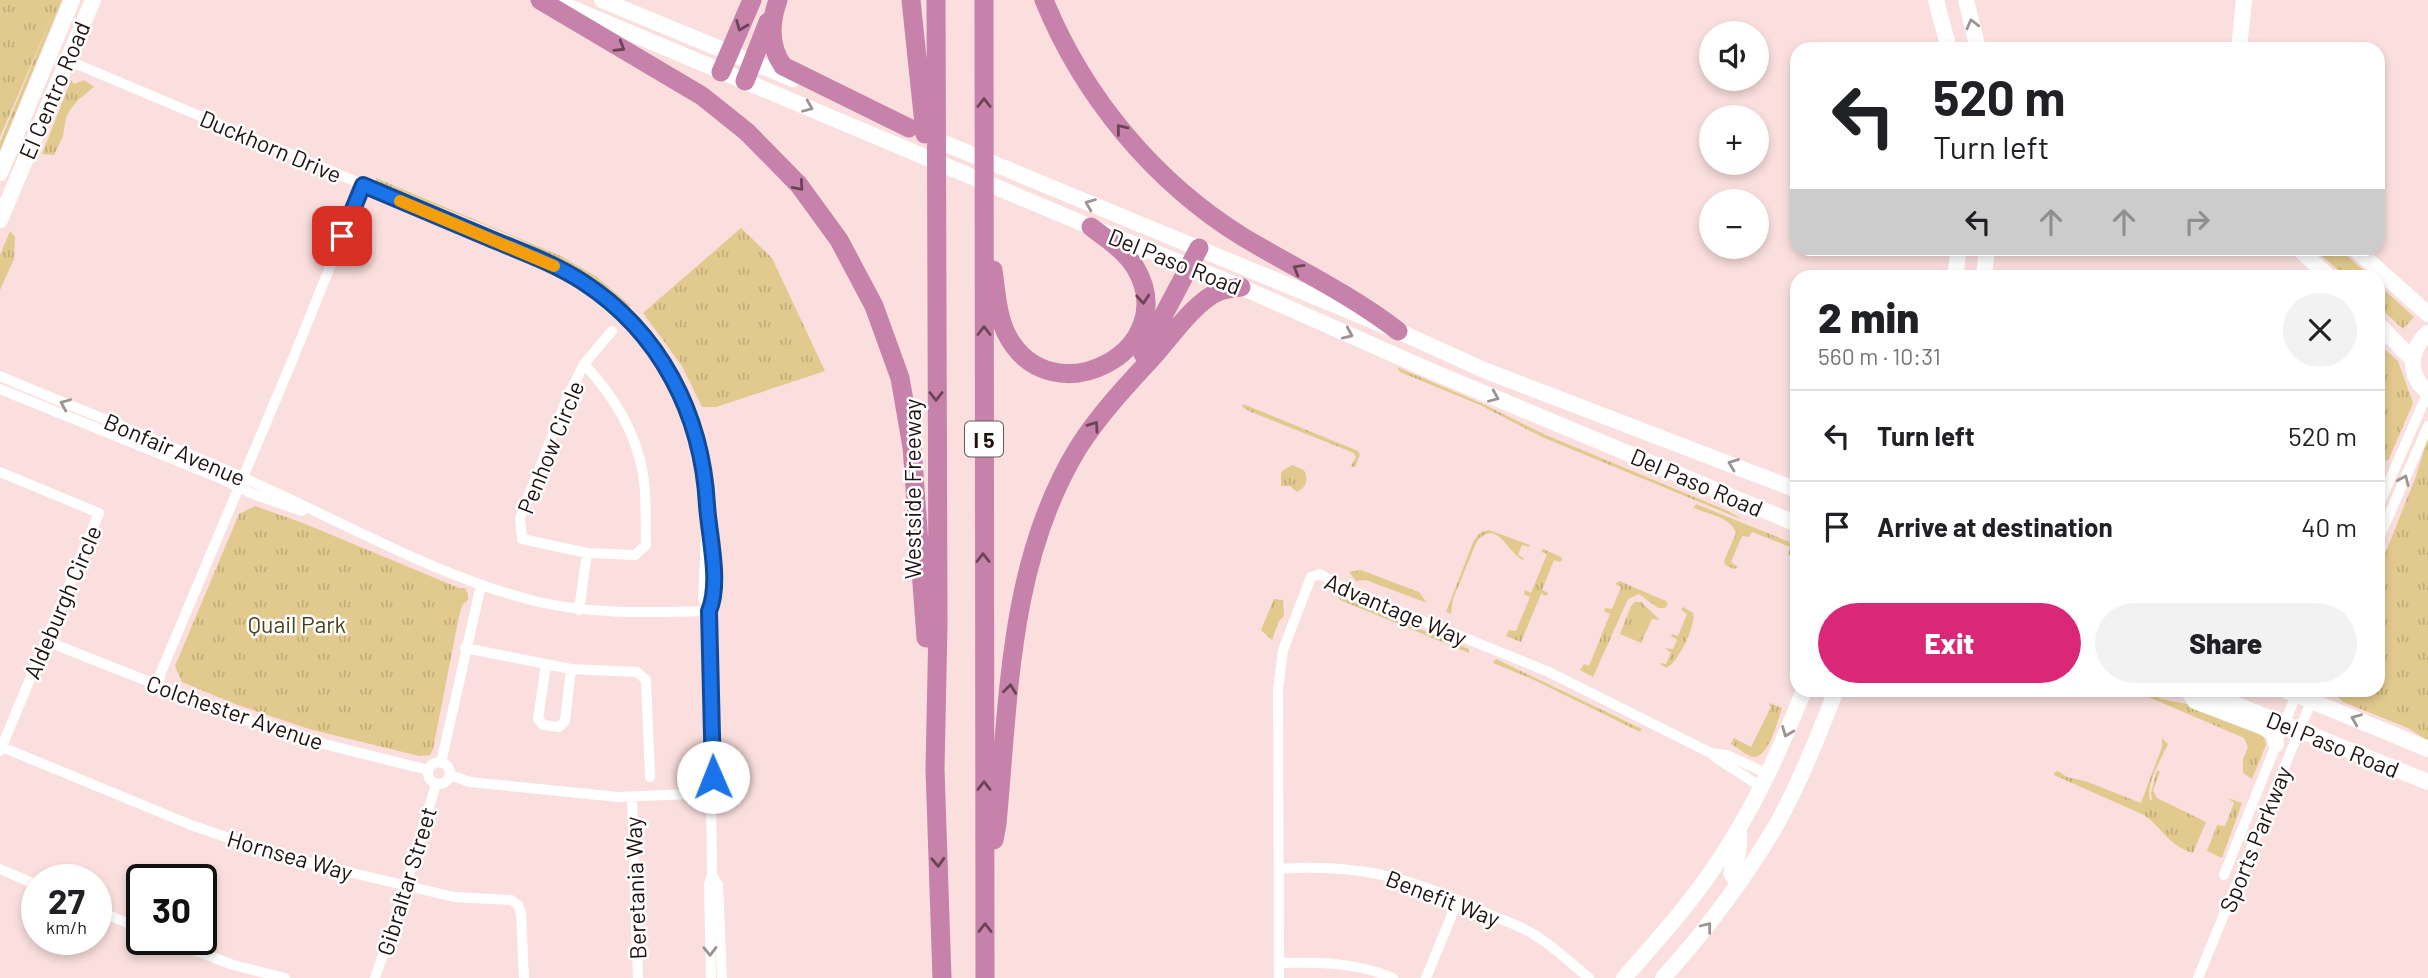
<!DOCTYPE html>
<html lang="en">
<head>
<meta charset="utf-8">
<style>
	:root { --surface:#fff; --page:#f2f2f2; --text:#202124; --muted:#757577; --line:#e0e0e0; --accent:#db2777 }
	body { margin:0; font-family:Barlow,sans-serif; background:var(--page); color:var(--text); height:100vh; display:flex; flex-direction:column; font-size:26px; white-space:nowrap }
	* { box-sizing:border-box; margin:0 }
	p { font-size:23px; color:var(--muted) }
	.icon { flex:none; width:38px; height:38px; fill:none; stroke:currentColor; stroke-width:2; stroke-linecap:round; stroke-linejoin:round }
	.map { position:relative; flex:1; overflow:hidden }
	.details { position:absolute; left:1790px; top:270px; width:595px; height:427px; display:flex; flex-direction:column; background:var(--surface); border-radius:21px; box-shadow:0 4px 10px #0003 }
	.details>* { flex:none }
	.hud { position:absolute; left:1790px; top:42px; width:595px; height:214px; border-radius:21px; box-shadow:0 4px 10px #0003; background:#fff; color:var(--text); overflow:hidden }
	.tools { position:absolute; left:1699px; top:21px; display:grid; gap:14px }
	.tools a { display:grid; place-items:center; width:70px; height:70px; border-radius:50%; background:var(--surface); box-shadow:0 4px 10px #0003; font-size:35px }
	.speed { position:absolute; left:21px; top:864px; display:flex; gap:14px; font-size:35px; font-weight:700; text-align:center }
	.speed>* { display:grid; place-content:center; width:91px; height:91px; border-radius:50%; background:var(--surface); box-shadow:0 4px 10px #0003; line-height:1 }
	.speed small { font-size:18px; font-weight:400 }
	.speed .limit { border:4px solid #111; border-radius:10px; background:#fff; color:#111 }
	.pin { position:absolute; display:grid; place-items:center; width:60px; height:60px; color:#fff; margin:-30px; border-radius:14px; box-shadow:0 4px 10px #0006 }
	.me { position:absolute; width:77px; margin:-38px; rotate:359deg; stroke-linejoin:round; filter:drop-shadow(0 0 5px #0008) }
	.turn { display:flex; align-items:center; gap:24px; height:147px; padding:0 28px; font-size:32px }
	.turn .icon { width:91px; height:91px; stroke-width:2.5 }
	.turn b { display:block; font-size:49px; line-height:60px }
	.lanes { display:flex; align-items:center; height:66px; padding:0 28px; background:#0003; justify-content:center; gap:35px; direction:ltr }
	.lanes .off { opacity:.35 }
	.round { display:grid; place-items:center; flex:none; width:74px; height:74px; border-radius:37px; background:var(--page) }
	.summary { display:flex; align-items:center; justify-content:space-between; height:119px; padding:0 28px }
	h1 { font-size:42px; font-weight:800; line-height:52px }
	.button { display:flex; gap:14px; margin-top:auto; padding:14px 28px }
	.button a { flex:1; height:80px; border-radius:42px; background:var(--accent); color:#fff; font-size:28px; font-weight:800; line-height:80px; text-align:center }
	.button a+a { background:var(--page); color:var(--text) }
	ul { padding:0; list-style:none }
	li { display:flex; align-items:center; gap:21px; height:91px; padding:0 28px; border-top:2px solid var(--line) }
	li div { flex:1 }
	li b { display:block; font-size:26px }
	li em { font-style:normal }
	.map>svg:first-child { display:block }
	.grass { fill:url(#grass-tufts) }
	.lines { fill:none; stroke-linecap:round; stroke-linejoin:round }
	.street { stroke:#fff; stroke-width:10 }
	.secondary { stroke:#fff; stroke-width:16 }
	.highway { stroke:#c682aa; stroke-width:19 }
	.oneway { stroke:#9b9494 }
	.oneway2 { stroke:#6b4456 }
	.route-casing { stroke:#114b97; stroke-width:18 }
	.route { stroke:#1a73e8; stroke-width:12 }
	.slow { stroke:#f59e0b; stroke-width:12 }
	.labels { text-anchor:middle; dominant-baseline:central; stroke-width:5; stroke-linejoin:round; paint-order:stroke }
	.shield { fill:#fff; stroke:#645959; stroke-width:2 }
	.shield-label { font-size:21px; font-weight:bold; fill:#211212 }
	.street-label { font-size:23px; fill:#211212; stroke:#fff }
	.park-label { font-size:23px; fill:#4b3e1a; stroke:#fff }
</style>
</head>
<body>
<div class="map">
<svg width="2428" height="978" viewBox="0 0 2428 978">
	<defs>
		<pattern id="grass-tufts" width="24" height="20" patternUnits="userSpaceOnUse" patternTransform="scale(1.75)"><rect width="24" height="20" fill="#e2ca8e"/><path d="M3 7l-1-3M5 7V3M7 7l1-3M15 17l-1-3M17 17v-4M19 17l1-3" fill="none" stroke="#c2ac79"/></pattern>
	</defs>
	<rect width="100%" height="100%" fill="#fadfde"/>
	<path class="grass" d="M0,0H62L0,151V142L53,14L0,137Z
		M71,80L74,84L84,80L94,87L78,100L70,110L66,118L63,136L54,155L42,154Z
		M376,178L561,256L597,277L631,306H628C558,245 461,217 376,182Z
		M741,228L772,258L825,371L716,407H702L682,366L643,313Z
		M10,231L15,237L14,259L0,290V255Z
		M2314,249H2339L2370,276H2345Z
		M2378,284L2414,317L2403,329L2378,306Z
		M2378,343L2398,361L2413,403L2388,461L2378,457Z
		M1397,367L1481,403L1546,435L1728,511L1743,520L1542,437L1480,405L1400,372Z
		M1243,404L1358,451L1360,455L1355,467L1351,466L1356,457L1354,453L1251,412L1242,407Z
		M2428,437V741L2408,728L2343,702L2337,696L2335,690H2378V572L2416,476Z
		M1292,465L1304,470C1309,480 1306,488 1297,492L1290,486H1281V472Z
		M1696,504L1797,545V558L1788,555L1790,547L1752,532L1749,537L1742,536L1731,562L1738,567L1734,569L1725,565L1724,561L1736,533C1731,517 1708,514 1694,508Z
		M255,506L303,523L459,588H465L468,594V600L463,604L459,616L433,749L430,755L419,756L309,729L235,704L182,682L175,666L239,514Z
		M1489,530L1530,545L1529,547L1522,545L1518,555L1524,558L1523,560C1507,553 1498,518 1477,541L1453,599L1451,614L1446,612L1474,540L1481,532Z
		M1543,549L1561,557L1562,560L1560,562L1554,560L1542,590L1548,593L1547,596L1541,594L1521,642L1506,636L1509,630L1516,631L1530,597L1524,594L1525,590L1531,593L1547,554L1542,552Z
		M1361,570L1419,592L1427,603L1366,580L1356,581L1349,572Z
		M1619,581L1666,601L1668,604L1665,608H1658L1639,594L1628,599L1593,677L1580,670L1584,664L1589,666L1610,614L1604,611L1605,608L1612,609L1621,587L1615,584Z
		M1336,595L1469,649V653L1340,600Z
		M1274,599L1283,600L1284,616L1279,621L1272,640L1261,630Z
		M1635,602H1641L1660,620L1652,619L1641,643L1620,634L1631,606Z
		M1683,607L1693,613C1697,624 1677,665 1666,668L1659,663L1666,664L1671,653L1665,648L1673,649L1677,640L1671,636L1672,634L1678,636L1687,614L1681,610Z
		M1496,659L1642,729L1640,732L1532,679L1493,663Z
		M2132,690H2144L2161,699L2192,705L2264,736L2266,745L2252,779L2243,773V759L2248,747L2244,738Z
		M1770,703L1782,708C1778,720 1767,764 1750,756C1744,754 1737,747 1731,744L1734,738L1751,747L1771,707L1769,705Z
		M2162,738L2168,744C2161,760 2146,782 2150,800H2152L2151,793L2157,770L2160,772L2153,790L2157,798L2206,822L2193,853C2168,845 2164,830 2144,815L2054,775L2055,772L2058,771L2067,777L2085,781L2141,803L2162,747Z
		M2228,798L2242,803L2222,858L2207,851L2217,825L2225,826L2234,803Z"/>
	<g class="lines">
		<path class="street" d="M67,60L554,265C627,306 680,364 700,447C706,471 706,496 709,521C712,547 719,588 709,611L712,875L709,885L711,978
			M584,364C613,395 636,432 643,474C647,497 645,522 646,545L635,555L587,553L522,539L520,518L567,398L584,364L612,331
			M0,376C85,412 172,445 255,483C347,524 442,579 539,602C595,615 652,612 709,611
			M0,389L222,479L253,494L302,511
			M0,472L99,513L0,751
			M2378,507L2428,392
			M706,535L703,598L709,611
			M2378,540L2428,426
			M579,610L587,553
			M46,641L246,720L300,738L428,770
			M465,648L571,669L637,672L646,680L650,777
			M546,665L538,719L543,725L559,727L565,721L571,669
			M158,686L161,672L292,361L363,185
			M2,747L191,825L281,856L454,897L511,900L518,905L521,913L524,978
			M1711,753L1727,755L1768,774
			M428 773a11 11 0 1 1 22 0a11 11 0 1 1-22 0Z
			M441,763L481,585
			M450,775L470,782L618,797L713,793
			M632,797L638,978
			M0,869L37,885
			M1279,869C1363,863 1415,879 1491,915C1505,921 1521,926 1535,935C1554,947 1571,963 1589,978
			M712,875L718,885L722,978
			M2224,875L2298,690
			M96,910L142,929
			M168,940L233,965L285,978
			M1279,963C1319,962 1356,962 1393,978
			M375,978L401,902L436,784
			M1279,978L1278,690L1283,650L1311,577L1320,574L1346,590L1549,672L1711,753C1727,768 1746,774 1762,789
			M1426,978L1458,900
			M2198,978L2316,690"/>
		<path class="secondary" d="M602,0L793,79
			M1936,0L1949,49
			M1966,0L1978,49
			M557,2L1091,227L1241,287L1431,371L1797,524
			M2239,49L2244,0
			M927,136L1398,331L1484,370L1797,490
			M0,173L72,0
			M0,220L93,0
			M2298,248L2328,276
			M2354,248L2428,314
			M1955,276L1959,248
			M1984,276L1987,248
			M2378,324L2412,359
			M2428,333C2409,350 2407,375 2428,392
			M2188,690L2195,701L2263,727L2274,734L2276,744
			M2200,690L2428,782
			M2285,690L2428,749
			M1739,831C1739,839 1740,849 1737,857C1733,870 1726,871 1739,883
			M1624,978C1658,939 1693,901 1721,857C1756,804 1781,748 1804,690
			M1663,978C1706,930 1745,879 1778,822C1801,780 1819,735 1836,690"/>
		<path class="highway" d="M540,0L702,96L747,132L799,185L839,240L874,306L900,378L912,447L926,638
			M778,0C770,22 769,46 783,66L909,128
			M911,0L925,134
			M936,0L938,624L935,769L942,978
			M984,0L985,978
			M1044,0C1083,96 1154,182 1243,237C1295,268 1350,294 1398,331
			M721,72L752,0
			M745,81L768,22
			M993,270C996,290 997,314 1006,333C1050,421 1185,350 1135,267C1124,250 1107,239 1091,227
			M1143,354L1199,248
			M994,840L997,824C1009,696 1009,561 1078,448C1099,415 1125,387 1152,358C1170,338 1195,301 1220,291C1226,289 1234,288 1241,287"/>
	</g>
	<defs><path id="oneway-chevron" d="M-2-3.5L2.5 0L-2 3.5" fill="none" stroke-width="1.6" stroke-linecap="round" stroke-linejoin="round" transform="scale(1.75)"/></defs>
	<g class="oneway">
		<use href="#oneway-chevron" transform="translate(1972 24) rotate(-104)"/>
		<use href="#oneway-chevron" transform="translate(808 107) rotate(23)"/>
		<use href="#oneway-chevron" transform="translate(1090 204) rotate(-158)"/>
		<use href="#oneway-chevron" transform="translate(1348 334) rotate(24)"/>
		<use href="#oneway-chevron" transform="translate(1494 397) rotate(23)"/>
		<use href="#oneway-chevron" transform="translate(65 404) rotate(-157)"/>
		<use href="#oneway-chevron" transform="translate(1733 464) rotate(-159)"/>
		<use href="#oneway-chevron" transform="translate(2404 480) rotate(-66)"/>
		<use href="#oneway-chevron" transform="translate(2356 719) rotate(-157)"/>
		<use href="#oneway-chevron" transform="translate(1787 732) rotate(112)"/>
		<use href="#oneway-chevron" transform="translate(1707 927) rotate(-52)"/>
		<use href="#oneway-chevron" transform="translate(710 951) rotate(89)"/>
	</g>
	<g class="oneway2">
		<use href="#oneway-chevron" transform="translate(741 26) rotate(112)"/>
		<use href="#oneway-chevron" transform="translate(620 47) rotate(31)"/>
		<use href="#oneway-chevron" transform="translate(984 103) rotate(-90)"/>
		<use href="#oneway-chevron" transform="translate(1121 129) rotate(-129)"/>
		<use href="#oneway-chevron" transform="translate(799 186) rotate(49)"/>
		<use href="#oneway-chevron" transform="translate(1298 269) rotate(-150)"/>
		<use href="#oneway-chevron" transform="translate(1143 299) rotate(86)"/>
		<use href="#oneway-chevron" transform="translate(984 331) rotate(-90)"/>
		<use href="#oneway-chevron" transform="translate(936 396) rotate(90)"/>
		<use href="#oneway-chevron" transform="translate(1094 426) rotate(-55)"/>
		<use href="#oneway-chevron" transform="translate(983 558) rotate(-90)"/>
		<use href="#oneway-chevron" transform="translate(1010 689) rotate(-83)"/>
		<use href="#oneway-chevron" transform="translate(984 786) rotate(-90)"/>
		<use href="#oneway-chevron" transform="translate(938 862) rotate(88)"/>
		<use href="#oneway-chevron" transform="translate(985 928) rotate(-90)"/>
	</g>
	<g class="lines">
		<g class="route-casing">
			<path id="route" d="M342,236L363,185C405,203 448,221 491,239C522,252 554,263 583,282C660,332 702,414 707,505C709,536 721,583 709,611L713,777"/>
		</g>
		<use href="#route" class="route"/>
		<path class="slow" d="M400,201L554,266"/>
	</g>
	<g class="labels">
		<rect class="shield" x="965" y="421.5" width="38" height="35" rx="5"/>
		<g class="shield-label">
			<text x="984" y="439">I 5</text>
		</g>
		<g class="street-label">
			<text transform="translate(54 90) rotate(-67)">El Centro Road</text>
			<text transform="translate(271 146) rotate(23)">Duckhorn Drive</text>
			<text transform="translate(1175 261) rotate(22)">Del Paso Road</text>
			<text transform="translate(550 447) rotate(-68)">Penhow Circle</text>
			<text transform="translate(175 449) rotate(23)">Bonfair Avenue</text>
			<text transform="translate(1697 482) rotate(23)">Del Paso Road</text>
			<text transform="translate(912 489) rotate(-90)">Westside Freeway</text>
			<text transform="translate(62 602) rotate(-67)">Aldeburgh Circle</text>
			<text transform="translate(1396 609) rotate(23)">Advantage Way</text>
			<text transform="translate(235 712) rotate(19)">Colchester Avenue</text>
			<text transform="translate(2333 744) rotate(22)">Del Paso Road</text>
			<text transform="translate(2255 839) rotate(-68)">Sports Parkway</text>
			<text transform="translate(290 855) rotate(16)">Hornsea Way</text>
			<text transform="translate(406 881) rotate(-73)">Gibraltar Street</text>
			<text transform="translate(635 888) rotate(-92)">Beretania Way</text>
			<text transform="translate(1443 898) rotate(21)">Benefit Way</text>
		</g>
		<g class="park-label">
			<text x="297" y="624">Quail Park</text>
		</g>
	</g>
</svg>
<div class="tools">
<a><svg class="icon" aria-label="sound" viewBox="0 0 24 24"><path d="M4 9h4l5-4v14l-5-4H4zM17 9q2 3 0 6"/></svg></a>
<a>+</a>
<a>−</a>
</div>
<div class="speed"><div>27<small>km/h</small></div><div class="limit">30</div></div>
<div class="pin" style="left:342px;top:236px;background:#d93025"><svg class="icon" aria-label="arrive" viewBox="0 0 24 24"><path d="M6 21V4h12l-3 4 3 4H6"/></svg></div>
<svg class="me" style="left:713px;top:777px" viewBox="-20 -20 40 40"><circle r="19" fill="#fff"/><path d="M0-13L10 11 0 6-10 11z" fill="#1a73e8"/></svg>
<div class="hud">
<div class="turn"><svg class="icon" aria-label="left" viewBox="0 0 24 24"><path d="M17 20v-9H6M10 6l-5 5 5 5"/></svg><div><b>520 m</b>Turn left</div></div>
<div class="lanes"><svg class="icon" aria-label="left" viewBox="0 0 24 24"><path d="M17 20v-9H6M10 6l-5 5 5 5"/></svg><svg class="icon off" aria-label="ahead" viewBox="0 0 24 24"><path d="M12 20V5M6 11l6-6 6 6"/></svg><svg class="icon off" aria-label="ahead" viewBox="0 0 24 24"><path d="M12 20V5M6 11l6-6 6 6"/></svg><svg class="icon off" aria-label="right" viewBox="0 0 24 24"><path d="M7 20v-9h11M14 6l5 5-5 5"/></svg></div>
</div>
<section class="details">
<div class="summary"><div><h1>2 min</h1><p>560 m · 10:31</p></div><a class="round"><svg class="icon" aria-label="close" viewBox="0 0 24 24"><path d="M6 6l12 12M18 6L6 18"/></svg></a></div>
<ul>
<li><svg class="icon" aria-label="left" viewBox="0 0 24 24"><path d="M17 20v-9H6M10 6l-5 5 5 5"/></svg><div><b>Turn left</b></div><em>520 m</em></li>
<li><svg class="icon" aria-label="arrive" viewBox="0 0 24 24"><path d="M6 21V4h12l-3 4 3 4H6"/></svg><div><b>Arrive at destination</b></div><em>40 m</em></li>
</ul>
<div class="button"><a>Exit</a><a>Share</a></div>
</section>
</div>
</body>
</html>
